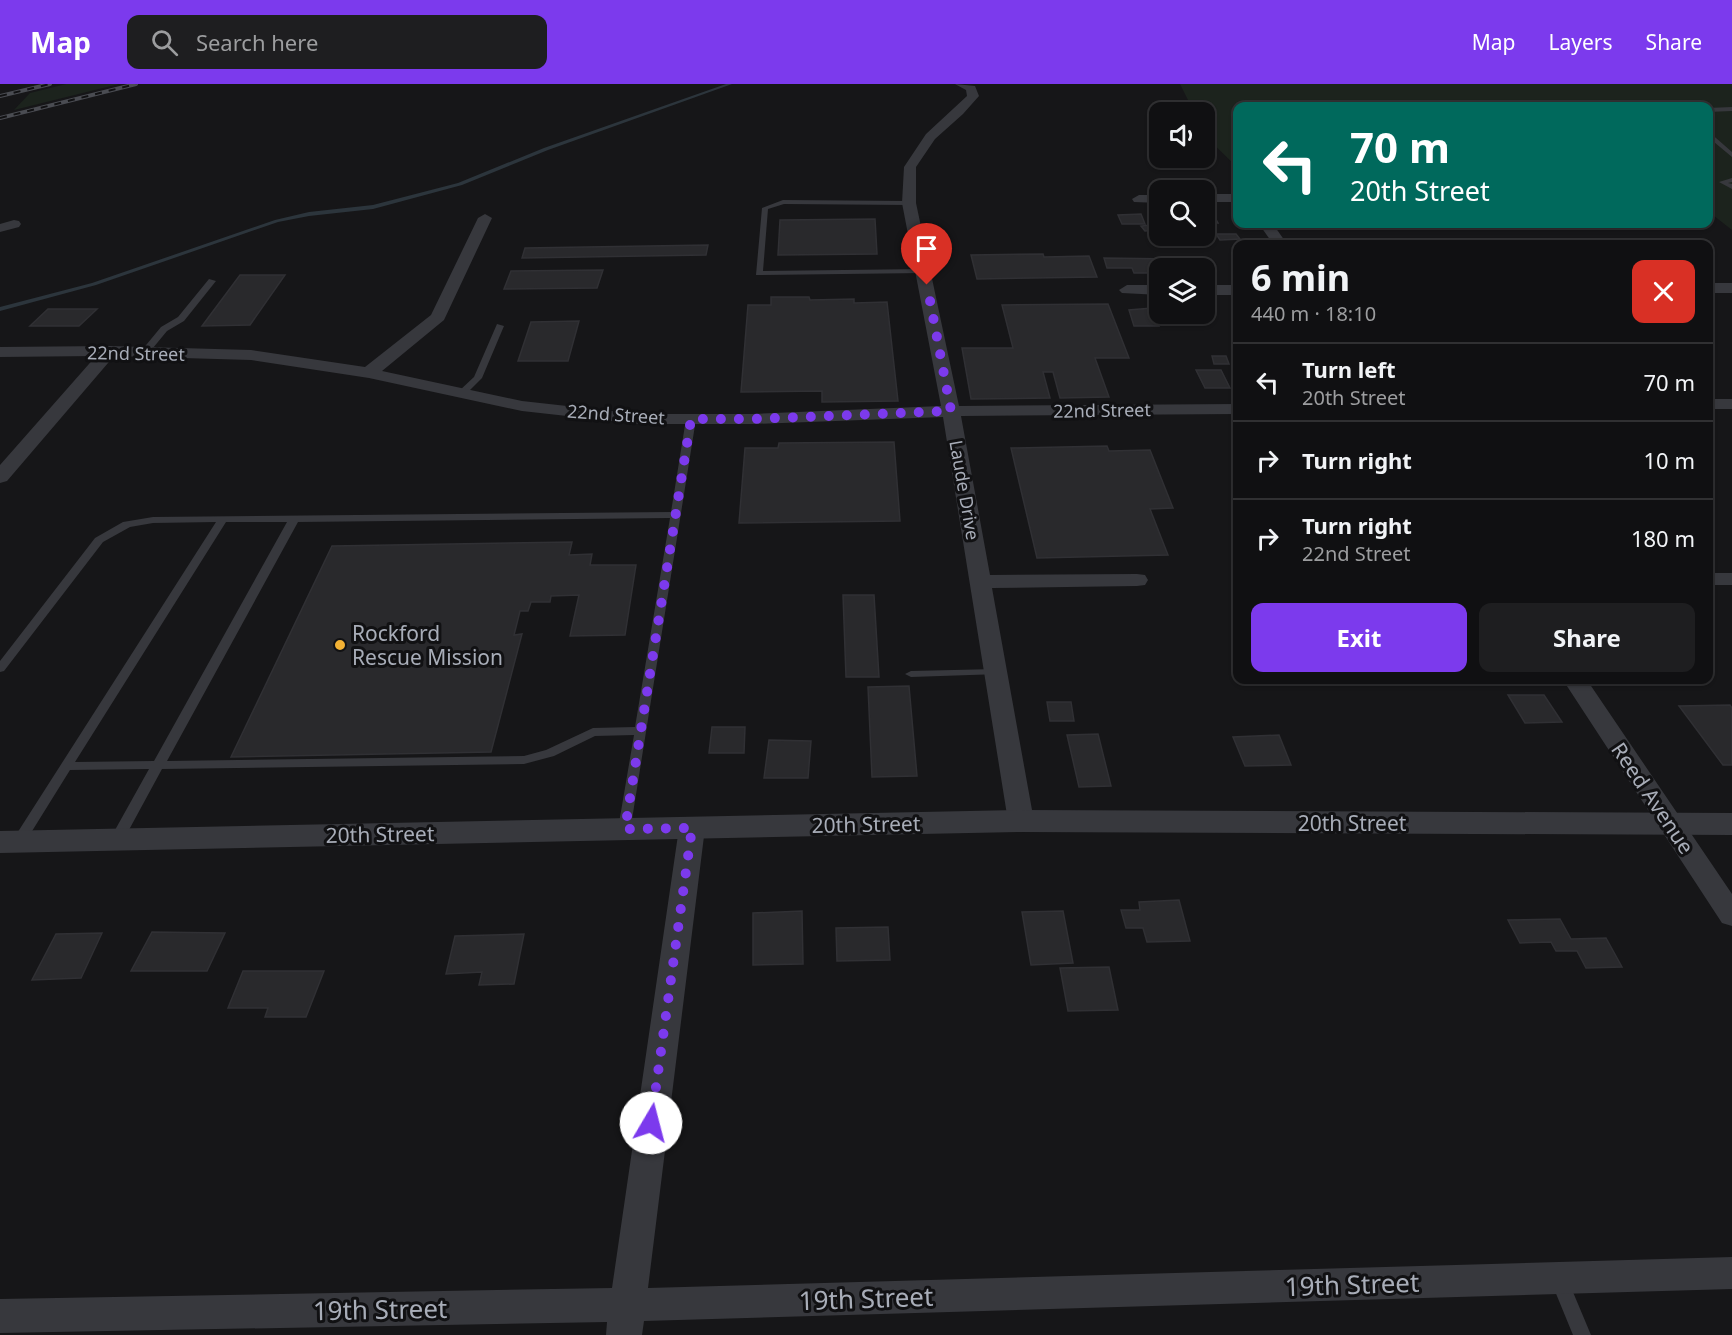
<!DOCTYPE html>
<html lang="en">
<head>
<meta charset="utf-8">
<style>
	:root { --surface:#101012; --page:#1e1e20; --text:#f1f3f6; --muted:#9c9d9f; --line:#303032; --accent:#7c3aed }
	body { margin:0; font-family:"Noto Sans",sans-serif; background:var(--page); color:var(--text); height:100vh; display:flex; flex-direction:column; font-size:22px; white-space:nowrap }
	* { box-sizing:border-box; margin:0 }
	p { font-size:20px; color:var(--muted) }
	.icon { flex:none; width:33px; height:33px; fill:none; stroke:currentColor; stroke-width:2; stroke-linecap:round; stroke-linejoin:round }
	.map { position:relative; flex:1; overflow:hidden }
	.drawer { position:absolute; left:1233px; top:156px; width:480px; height:444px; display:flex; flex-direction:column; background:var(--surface); border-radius:12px; box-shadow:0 2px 4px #0004,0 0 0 2px var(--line) }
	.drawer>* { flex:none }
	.hud { position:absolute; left:1233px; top:18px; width:480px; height:126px; border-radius:12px; box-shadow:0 2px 4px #0004,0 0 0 2px var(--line); background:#00695c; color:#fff; overflow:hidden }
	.tools { position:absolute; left:1149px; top:18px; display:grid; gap:12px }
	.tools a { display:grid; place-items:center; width:66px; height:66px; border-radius:12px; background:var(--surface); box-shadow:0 2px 4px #0004,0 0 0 2px var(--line); font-size:30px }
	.pin { position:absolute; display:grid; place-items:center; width:51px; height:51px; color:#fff; margin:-62px -26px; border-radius:50% 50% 50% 0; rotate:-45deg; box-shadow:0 0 6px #0007 }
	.pin .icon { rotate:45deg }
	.me { position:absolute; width:66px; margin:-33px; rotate:8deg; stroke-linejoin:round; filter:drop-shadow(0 0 4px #0008) }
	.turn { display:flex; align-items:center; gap:21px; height:126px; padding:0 18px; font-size:27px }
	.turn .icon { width:78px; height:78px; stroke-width:2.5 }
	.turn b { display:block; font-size:42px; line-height:51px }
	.round { display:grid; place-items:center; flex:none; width:63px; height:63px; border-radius:12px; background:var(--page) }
	.summary { display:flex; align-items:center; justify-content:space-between; height:102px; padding:0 18px }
	h1 { font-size:36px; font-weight:700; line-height:45px }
	.primary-button { display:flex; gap:12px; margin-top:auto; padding:12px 18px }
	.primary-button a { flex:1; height:69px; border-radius:12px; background:var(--accent); color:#fff; font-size:24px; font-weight:700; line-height:69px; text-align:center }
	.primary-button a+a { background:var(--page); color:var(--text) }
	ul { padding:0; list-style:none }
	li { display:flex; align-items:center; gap:18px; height:78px; padding:0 18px; border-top:2px solid var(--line) }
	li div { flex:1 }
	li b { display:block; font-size:22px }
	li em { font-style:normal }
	header { display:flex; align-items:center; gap:36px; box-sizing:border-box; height:84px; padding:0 30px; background:var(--accent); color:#fff }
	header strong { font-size:28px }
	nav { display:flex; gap:33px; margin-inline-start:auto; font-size:21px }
	.search { width:420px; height:54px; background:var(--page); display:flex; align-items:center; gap:15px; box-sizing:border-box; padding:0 21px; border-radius:12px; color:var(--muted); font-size:22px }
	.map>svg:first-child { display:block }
	.green { fill:#1c231d }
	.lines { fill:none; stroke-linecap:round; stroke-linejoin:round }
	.stream { fill:#2c353c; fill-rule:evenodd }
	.building { fill:#29292c; stroke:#303034; stroke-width:1.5 }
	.service { fill:#37383d; fill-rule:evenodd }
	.minor { fill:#37383d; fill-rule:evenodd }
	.tertiary { fill:#37383d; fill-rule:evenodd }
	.rail-casing { stroke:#4a4c52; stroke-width:4 }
	.rail { stroke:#111113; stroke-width:2; stroke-dasharray:7; stroke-linecap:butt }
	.route { stroke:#7c3aed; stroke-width:10; stroke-dasharray:0 18 }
	.poi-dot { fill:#f2b134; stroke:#111113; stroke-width:2 }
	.labels { text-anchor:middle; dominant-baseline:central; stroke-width:6; stroke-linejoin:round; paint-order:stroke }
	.far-street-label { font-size:18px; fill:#a8adb8; stroke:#111113 }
	.poi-label { font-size:21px; fill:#a8adb8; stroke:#111113; text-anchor:start }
	.street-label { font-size:21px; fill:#a8adb8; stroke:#111113 }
	.near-street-label { font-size:26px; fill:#a8adb8; stroke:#111113 }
</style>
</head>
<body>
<header>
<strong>Map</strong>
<div class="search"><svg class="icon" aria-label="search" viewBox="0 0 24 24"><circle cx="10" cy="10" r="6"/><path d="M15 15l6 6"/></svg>Search here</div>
<nav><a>Map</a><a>Layers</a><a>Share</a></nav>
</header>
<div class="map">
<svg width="1732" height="1251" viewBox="0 0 1732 1251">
	<rect width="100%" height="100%" fill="#161618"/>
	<path class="green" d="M66,0H119L14,26L30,9Z
		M1180,0H1732V146L1709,128L1708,22H1238L1237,83L1205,52L1204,28H1194Z"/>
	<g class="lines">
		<path class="stream" d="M726,0H732L548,66L462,101L373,125L309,132L278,138L96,201L0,227V223L92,199L275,136L309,128L373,121L458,99L544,64Z"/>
	</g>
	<path class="building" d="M1141,130L1145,140H1122L1118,131Z
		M1204,130H1213L1218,139H1204Z
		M875,135L877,170L778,171L780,136Z
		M1160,140V146L1145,147L1141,142Z
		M1216,150H1236L1240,155L1220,156Z
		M708,161L706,171L522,174L525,164Z
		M1043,170L1044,173L1089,172L1097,193L977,195L971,171Z
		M1104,174L1173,175L1176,184H1160V189H1134L1132,184H1107Z
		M603,186L597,204L504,205L511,187Z
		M240,191H285L250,241L202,242Z
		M771,213H809L810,216L854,215V219L887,218L898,317L822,318V307L741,308L748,221H771Z
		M1108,220L1129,274H1095L1109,313L1060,314L1053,288H1043L1050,314L971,315L962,264H1013L1002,221Z
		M1152,224L1159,242H1134L1129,226Z
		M48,225H97L79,242H30Z
		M579,237L568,277H518L531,238Z
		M1212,272H1226L1229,280H1214Z
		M1196,286H1221L1230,304H1205Z
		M894,358L900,437L739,439L745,364H778L779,359Z
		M1107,362L1109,367L1150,366L1173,424L1150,425L1168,471L1037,474L1011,364Z
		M572,458L569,471L592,470L590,481H636L625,551L570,552L579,511L551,512L550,518H531L528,527H520L514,551L522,550L491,668L231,673L332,462Z
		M843,511H874L879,593H846Z
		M909,602L917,692L872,693L868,603Z
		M1508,611H1544L1562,638L1525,639Z
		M1047,618H1071L1074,637H1050Z
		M1730,621L1732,624V681H1723L1679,622Z
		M712,643H745L744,669H709Z
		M1098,650L1111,702L1079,703L1067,651Z
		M1279,651L1291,681L1245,682L1233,653Z
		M769,656L811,657L808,694H764Z
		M1179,816L1190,857L1147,858L1143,844H1126L1121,826H1140L1139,818Z
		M802,827L803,880L753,881V829Z
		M1063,827L1073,879L1031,881L1022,828Z
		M1560,835L1571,855L1606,854L1622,883L1586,884L1577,867H1556L1551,858L1520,859L1508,836Z
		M888,843L890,876L837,877L836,844Z
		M152,848L225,849L207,887H131Z
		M102,849L81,894L32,896L56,850Z
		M524,850L514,900L479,901L482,888L446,890L455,852Z
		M1109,883L1118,926L1068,927L1060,884Z
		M243,887H324L306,933H265L268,924H228Z"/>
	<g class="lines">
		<path class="service" d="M1732,23V27L1708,28V24Z
			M1708,47L1732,68V73L1708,53Z
			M1732,94V98L1728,99L1732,100V105L1719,98Z
			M783,116L909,117L912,119L909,121L784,120L768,125L763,187L924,185L928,187L924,189L756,191L762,124Z
			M1635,156H1641L1645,160H1637L1634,158Z
			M1373,157H1379L1381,160H1373Z
			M209,195L216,197L184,237L167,247L148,270H142V266L161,243L178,233Z
			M497,240L504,242L482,294L465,311H459V307L474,293Z
			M691,332L696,335L630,748H620L618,745L634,651L595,652L554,672L524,680L162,685L124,755L122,758H112L110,755L149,685L70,686L24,760H14L12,757L14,754L216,438L153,439L130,443L103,458L4,587L0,588V577L95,454L123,438L153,433L671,428L686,335ZM670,434L635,643L593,644L546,666L524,672L167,677L298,438ZM226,438H287L154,677L75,678Z
			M996,585L1000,586L1002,588L1000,590L911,593L905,590L911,587Z
			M1559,1187L1565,1189L1591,1251H1573L1550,1195L1553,1189Z"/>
		<path class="minor" d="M955,0L975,2L979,12L963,30L935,55L916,83V119L959,322L1238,320V330L961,332L990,491L1137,490L1145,491L1148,496L1145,501L1137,502L992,504L1034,737L1030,743L1021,746L1012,743L1008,737L943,333L753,340H639L522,327L369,294L251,276L114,272L7,397L0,399V381L96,272L0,273V263L109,262L251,266L365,283L431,231L478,134L485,130L492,134L444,236L382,287L522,317L639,330H753L941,322L902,119L904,83L926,50L967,12L966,6Z
			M1204,110H1238V118H1204Z
			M1139,111H1160V119L1134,118L1132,115Z
			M14,136L19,137L21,140L19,143L0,148V140Z
			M1259,140H1273L1287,160H1273Z
			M1708,199H1732V209H1708Z
			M1127,201H1160V211L1122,209L1119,206Z
			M1204,201H1238V211H1204Z
			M1708,315H1732V325H1708Z
			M1708,489H1732V501H1708Z
			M1563,596H1587L1732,810V842L1722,839Z
			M692,735L701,738L705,744L648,1204L1732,1173V1205L644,1237L642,1251H606L607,1238L0,1249V1215L612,1204L679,744L683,738Z"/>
		<path class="tertiary" d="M1021,726L1732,729V751L1021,748L0,769V747Z"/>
		<g class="rail-casing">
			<path id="rail" d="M0,12L50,0
				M0,34L136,0"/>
		</g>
		<use href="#rail" class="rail"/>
	</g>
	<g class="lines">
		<path class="route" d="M651,1039L692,744L625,745L691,335H753L951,327L927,201"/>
	</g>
	<circle class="poi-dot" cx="340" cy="561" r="6"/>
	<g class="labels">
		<g class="far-street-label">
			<text transform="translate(136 269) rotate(1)">22nd Street</text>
			<text transform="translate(1102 326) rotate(-1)">22nd Street</text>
			<text transform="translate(616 330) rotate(4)">22nd Street</text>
			<text transform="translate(965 406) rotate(80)">Laude Drive</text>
		</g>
		<g class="poi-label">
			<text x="352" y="549">Rockford<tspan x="352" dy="24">Rescue Mission</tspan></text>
		</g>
		<g class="street-label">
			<text transform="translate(1653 714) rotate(56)">Reed Avenue</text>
			<text x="1352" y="739">20th Street</text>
			<text transform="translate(866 740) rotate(-1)">20th Street</text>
			<text transform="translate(380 750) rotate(-1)">20th Street</text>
		</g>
		<g class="near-street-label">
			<text transform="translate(1352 1200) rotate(-2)">19th Street</text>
			<text transform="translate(866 1214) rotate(-2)">19th Street</text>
			<text transform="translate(380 1225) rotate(-1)">19th Street</text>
		</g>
	</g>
</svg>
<div class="tools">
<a><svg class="icon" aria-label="sound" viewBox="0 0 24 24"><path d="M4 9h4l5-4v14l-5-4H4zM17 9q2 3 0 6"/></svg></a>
<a><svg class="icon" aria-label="search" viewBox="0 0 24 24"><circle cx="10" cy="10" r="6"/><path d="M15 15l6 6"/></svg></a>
<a><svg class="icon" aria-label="layers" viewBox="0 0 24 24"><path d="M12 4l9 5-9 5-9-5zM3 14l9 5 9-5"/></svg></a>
</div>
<div class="pin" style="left:927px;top:201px;background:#d93025"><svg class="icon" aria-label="arrive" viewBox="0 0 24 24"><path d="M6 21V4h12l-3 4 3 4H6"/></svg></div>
<svg class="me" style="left:651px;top:1039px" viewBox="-20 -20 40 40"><circle r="19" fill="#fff"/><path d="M0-13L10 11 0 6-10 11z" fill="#7c3aed"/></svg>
<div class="hud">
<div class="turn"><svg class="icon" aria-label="left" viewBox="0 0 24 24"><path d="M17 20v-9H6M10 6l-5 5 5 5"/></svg><div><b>70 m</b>20th Street</div></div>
</div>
<section class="drawer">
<div class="summary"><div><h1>6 min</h1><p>440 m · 18:10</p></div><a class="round" style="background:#d93025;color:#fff"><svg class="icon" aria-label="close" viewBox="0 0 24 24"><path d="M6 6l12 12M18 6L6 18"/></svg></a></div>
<ul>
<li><svg class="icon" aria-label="left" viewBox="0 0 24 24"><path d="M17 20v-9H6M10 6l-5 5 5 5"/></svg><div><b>Turn left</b><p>20th Street</p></div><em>70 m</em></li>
<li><svg class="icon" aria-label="right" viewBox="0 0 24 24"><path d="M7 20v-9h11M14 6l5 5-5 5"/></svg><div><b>Turn right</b></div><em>10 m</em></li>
<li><svg class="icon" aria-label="right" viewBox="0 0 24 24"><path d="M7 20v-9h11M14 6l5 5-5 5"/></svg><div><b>Turn right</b><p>22nd Street</p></div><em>180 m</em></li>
</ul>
<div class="primary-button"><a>Exit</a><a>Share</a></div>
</section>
</div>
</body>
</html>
